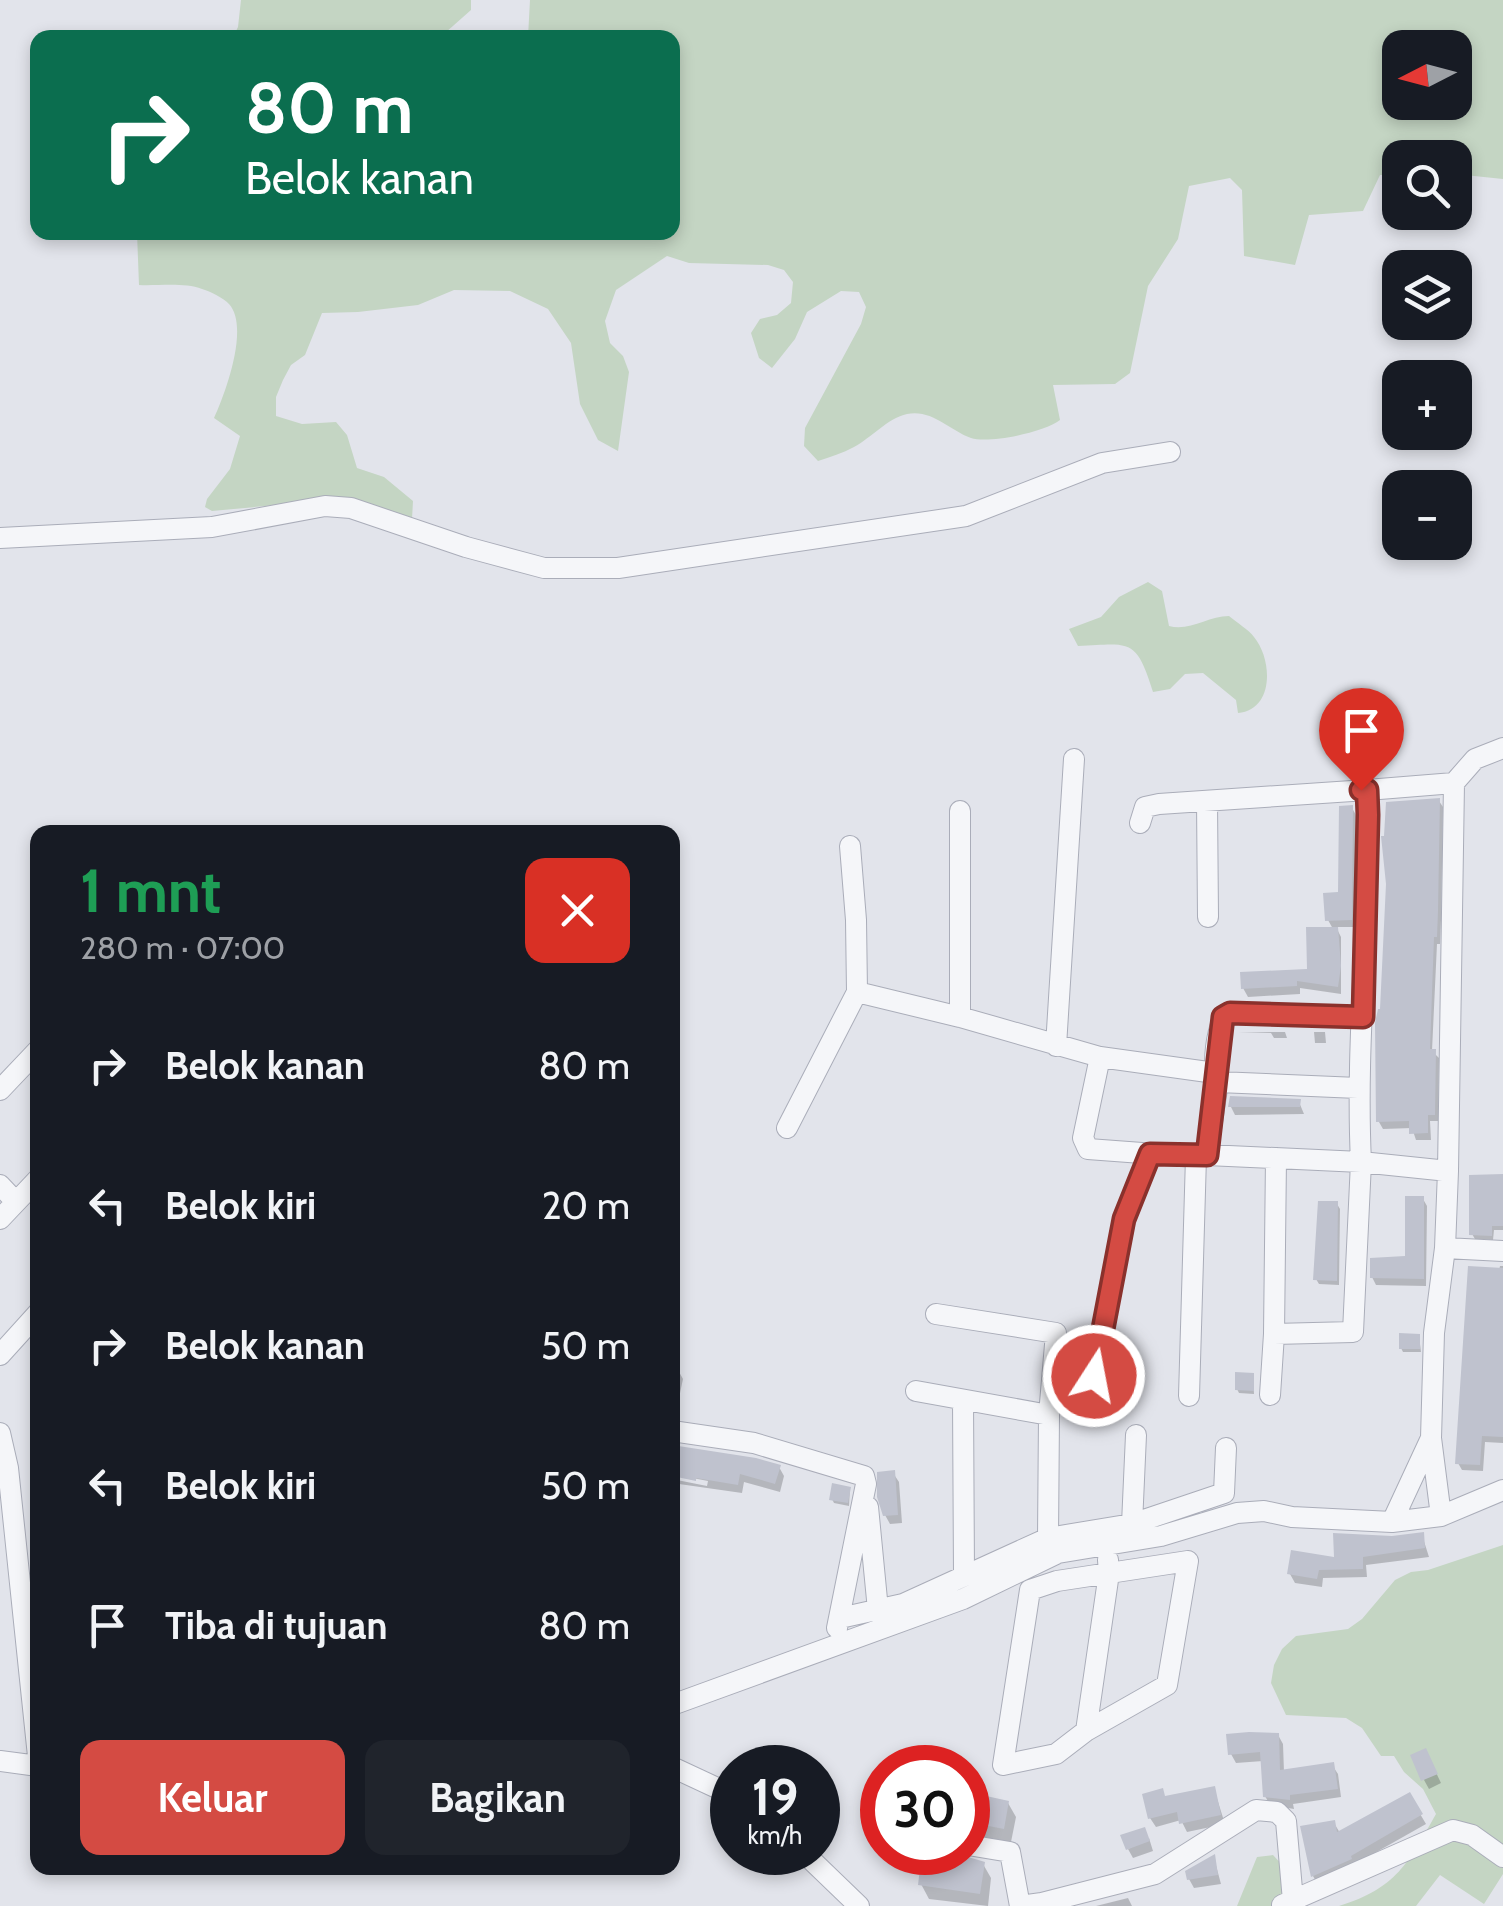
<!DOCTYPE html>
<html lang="id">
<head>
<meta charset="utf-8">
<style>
	:root { --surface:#171b24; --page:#20242c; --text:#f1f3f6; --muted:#9ea1a6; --accent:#d44b43 }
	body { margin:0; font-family:Cabin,sans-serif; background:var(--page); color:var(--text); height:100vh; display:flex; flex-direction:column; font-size:38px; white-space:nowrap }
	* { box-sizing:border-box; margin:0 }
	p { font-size:32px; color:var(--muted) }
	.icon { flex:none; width:55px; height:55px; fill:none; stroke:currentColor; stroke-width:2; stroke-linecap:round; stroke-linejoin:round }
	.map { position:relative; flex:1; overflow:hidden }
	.panel { position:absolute; left:30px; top:825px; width:650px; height:1050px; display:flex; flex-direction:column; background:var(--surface); border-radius:20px; box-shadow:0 5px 15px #0003 }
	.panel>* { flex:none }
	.guide { position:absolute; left:30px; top:30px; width:650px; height:210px; border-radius:20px; box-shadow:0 5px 15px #0003; background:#0b6e4f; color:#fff; overflow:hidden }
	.needle { width:65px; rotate:264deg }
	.tools { position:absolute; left:1382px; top:30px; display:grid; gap:20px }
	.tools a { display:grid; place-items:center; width:90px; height:90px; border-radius:20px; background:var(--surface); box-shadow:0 5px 15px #0003; font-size:50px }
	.speed { position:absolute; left:710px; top:1745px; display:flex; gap:20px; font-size:50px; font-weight:700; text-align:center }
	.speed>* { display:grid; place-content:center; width:130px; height:130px; border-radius:50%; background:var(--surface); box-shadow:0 5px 15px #0003; line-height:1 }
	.speed small { font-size:25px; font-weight:400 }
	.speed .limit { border:15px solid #d22; background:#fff; color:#111 }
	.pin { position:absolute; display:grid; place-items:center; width:85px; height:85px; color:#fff; margin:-102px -42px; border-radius:50% 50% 50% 0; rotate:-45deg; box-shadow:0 0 10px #0007 }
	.pin .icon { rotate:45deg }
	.me { position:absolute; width:110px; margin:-55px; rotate:11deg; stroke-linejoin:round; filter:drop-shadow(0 0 8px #0008) }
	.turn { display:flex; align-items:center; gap:35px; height:210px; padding:0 50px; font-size:45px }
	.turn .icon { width:130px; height:130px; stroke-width:2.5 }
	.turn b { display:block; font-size:70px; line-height:85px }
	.round { display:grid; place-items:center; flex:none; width:105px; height:105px; border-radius:20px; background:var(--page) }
	.overview { display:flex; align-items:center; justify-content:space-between; height:170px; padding:0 50px }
	h1 { font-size:60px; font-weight:700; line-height:75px; color:#1e9e55 }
	.cta { display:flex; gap:20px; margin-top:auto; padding:20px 50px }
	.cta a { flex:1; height:115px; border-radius:20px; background:var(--accent); color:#fff; font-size:40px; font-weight:700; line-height:115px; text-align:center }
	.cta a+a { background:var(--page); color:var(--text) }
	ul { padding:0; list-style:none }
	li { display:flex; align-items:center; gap:30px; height:140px; padding:0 50px }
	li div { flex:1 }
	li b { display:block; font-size:38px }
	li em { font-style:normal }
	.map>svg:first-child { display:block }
	.green { fill:#c4d5c3; fill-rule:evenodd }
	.shadow { fill:#0003 }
	.building { fill:#bfc2ce }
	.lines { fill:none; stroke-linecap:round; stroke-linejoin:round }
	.minor-casing { stroke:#aaadb9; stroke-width:22 }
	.minor { stroke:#f5f6f9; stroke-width:20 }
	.route-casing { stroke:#8a312c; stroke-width:25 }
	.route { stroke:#d44b43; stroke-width:18 }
</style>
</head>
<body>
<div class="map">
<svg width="1503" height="1906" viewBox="0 0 1503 1906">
	<rect width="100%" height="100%" fill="#e2e4eb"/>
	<path class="green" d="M241,0H471V10L445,33V37H233L238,27Z
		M530,0H1503V179L1455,174V158H1400V175H1380L1363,211L1309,215L1295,265L1244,256L1242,190L1230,178L1189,186L1178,239L1148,286L1130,373L1115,384L1053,385L1060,420C1045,432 989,444 971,438C949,430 932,409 907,414C888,418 871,438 854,447C843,453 830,457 818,461L804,446L805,428L861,324L866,307L859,292L841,291L807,312L795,339L772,368L759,358L751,333L760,319L777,315L791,303L793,282L784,270L768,265L689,263L667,256L616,290L605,321L610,343L623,356L629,372L618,451L598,440L580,404L571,343L548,309L510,291L454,290L418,305L358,312L322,313L305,355L291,365L283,380L276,397V416L302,424L336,422L347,435L357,468L384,477L413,501L412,519L342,499L212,511L205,507L207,499L230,469L240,436L214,418C225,394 250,327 229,304C224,298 209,291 202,289C184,282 158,286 139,285L137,233L672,232V38L528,37ZM1400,48H1455V102H1400Z
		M1148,582L1162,591L1169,626C1189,632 1208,616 1229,616C1237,623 1248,629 1254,637C1273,660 1274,710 1238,713L1236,700L1203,673L1185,674L1170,689L1153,692C1136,637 1130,644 1078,646L1069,629L1101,617L1119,597Z
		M1503,1545V1874L1484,1904L1440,1875L1416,1906H1339C1397,1888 1408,1863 1436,1814L1423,1789L1404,1772L1394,1756H1381L1362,1728L1346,1718L1286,1715L1271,1683L1274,1665L1282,1649L1296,1636L1348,1629L1362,1619L1395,1580L1411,1572L1428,1570Z
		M1273,1855L1285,1868L1286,1906H1237L1257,1857Z"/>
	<path class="shadow" d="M1439,801L1443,807L1441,920L1440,944H1437L1432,1051L1439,1058L1438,1121H1430L1431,1140H1416L1412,1128L1383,1129L1379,1122Z
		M1352,808L1356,815L1355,927H1336L1341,937V994L1300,988V994L1248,997L1243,988L1309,971L1333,929L1328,920L1341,894Z
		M1238,1032H1285L1287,1038H1274L1271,1033Z
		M1314,1032H1325L1326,1043H1315Z
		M1299,1102L1304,1114L1235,1115L1231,1107Z
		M1503,1176V1230H1494L1493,1240L1475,1239L1472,1234Z
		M1423,1199L1427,1206L1426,1286L1376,1285L1372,1277L1408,1259Z
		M1337,1204L1340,1209L1339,1285L1319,1284L1316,1279Z
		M1500,1266H1503V1443L1485,1442L1483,1471L1462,1470L1458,1463Z
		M1419,1336L1421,1352H1403L1401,1348Z
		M672,1369L678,1370L683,1379L679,1398L672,1397Z
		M1253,1375L1254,1394L1239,1393L1237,1389Z
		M779,1467L784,1476L780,1492L744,1482L742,1493L672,1483V1479L707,1486L708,1481L672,1474Z
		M893,1473L899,1482L902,1523L890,1524L885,1515Z
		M850,1489L849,1506L834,1503L832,1499Z
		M1422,1535L1429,1557L1366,1565L1367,1577L1323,1578L1322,1587L1295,1583L1290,1574Z
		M1278,1735L1283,1744L1284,1772L1332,1765L1338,1774L1341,1797L1293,1804L1294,1809L1270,1805L1265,1796L1263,1761L1236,1763L1231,1754Z
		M1430,1760L1441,1783L1429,1789L1424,1780Z
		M1214,1789L1225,1824L1187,1832L1181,1820L1156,1827L1150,1818L1166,1799Z
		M968,1795L1008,1803L1016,1817L1011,1842L968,1834Z
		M1409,1795L1426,1824L1318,1885L1313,1876L1303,1828L1334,1823L1340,1833Z
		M1149,1838L1153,1851L1133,1858L1128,1849Z
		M1214,1858L1221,1884L1194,1888L1189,1879Z
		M983,1864L991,1878L988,1906L929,1899L921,1884Z
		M1128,1898L1132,1906H1096Z"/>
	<path class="building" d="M1440,798L1438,911L1437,937H1434L1430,1049H1436L1435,1115H1428V1133L1409,1134V1121L1376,1122L1375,1023L1378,1009H1380L1386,884L1381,836H1384L1386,802Z
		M1353,805L1352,920L1325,921L1323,893L1338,892L1339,806Z
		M1306,927H1338L1341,966L1338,987L1297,981V986L1241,989L1240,972L1307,969Z
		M1230,1096L1301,1099L1300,1107H1228Z
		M1503,1174V1226H1492V1236L1469,1235V1175Z
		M1405,1196H1424V1279L1370,1278V1258L1405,1256Z
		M1318,1201H1338L1337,1281L1313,1280Z
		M1468,1266L1503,1268V1437L1482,1436L1480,1465L1455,1464Z
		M1399,1333L1420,1334V1349H1399Z
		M1235,1372L1254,1373V1391L1235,1390Z
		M672,1445L756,1458L781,1465L775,1484L740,1474L738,1485L696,1478V1481L672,1476Z
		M895,1470L898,1515L883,1516L877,1497V1472Z
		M832,1483L851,1487L848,1503L829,1500Z
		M1424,1532L1425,1548L1363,1557V1569L1319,1570L1317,1579L1287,1574L1291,1550L1334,1557L1333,1533L1392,1536Z
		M1249,1732L1279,1733L1280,1770L1334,1762L1338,1789L1290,1795V1800L1263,1797L1260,1752L1228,1755L1226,1734Z
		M1426,1748L1438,1774L1421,1781L1410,1755Z
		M1215,1786L1221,1815L1179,1824L1177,1812L1148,1819L1142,1794L1163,1788L1165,1796Z
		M968,1792L1009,1801L1004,1829L968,1822Z
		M1410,1792L1423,1814L1351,1856L1352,1859L1311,1877L1300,1826L1335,1820L1337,1832Z
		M1145,1827L1150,1841L1126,1850L1120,1835Z
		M922,1852L958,1854L985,1862L980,1894L918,1885Z
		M1215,1854L1218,1875L1187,1880L1185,1871Z"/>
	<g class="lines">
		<g class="minor-casing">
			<path id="minor" d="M0,538L212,527L325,506L351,508L466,547L544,568H618L966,516L1102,463L1170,452
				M1367,790L1454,783
				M1207,801L1208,917
				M1140,823L1145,807L1159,804L1367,790C1371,914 1355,1038 1361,1162L1448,1171
				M850,846L856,920L857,992L960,1017L1100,1057L1215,1073
				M960,1017V811
				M1056,1046L1074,759
				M1100,1057L1083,1138L1088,1149L1196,1157L1207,1155L1361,1162L1353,1332L1274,1334L1276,1158
				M1218,1082L1358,1088
				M0,1090L38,1050
				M787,1128L857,992
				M1207,1155L1218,1082C1212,1063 1216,1031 1226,1014L1363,1017
				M0,1185L16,1202
				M0,1219L38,1179
				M1445,1248L1503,1251
				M936,1314L1056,1333L1049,1415
				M0,1355L38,1313
				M1094,1376L1125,1219L1150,1154
				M916,1391L1049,1415L1048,1538
				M1270,1395L1274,1334
				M1189,1396L1196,1157
				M963,1400L964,1574
				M672,1431L754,1443L864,1476L866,1484L837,1628
				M0,1433L8,1468L38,1756
				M868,1507L878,1610
				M1441,1516L1431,1438L1434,1333L1445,1248L1448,1171L1454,783L1475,759L1503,748
				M1392,1522L1431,1438
				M1132,1524L1136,1435
				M1188,1561L1167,1685L1086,1731L1056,1754L1003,1765L1030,1590L1057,1581Z
				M840,1618L903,1604L1048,1538L1132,1524L1224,1493L1226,1448
				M672,1705L963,1599L1058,1553L1161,1536L1237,1513L1264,1511L1292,1517L1392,1522L1441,1516L1503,1490
				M1086,1731L1109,1573L1108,1560
				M0,1761L38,1766
				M672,1767L732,1795
				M968,1845L1010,1852L1020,1906
				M803,1852L859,1906
				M1282,1905L1453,1830L1472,1835L1503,1857
				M1020,1906L1042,1903L1155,1874L1256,1810L1277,1812L1286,1821L1293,1901"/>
		</g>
		<use href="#minor" class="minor"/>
	</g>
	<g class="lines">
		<g class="route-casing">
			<path id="route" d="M1094,1376L1124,1219L1150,1154L1207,1155L1223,1017L1230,1013L1363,1017L1368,815L1367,790H1361"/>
		</g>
		<use href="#route" class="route"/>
	</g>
</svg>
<div class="tools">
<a><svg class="needle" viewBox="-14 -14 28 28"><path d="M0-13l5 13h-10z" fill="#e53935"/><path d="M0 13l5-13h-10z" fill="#9ea1a6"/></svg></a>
<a><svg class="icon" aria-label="search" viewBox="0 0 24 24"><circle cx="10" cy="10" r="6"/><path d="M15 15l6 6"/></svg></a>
<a><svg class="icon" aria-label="layers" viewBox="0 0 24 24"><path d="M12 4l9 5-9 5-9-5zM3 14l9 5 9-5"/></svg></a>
<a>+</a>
<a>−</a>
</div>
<div class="speed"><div>19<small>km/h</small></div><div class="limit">30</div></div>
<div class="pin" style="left:1361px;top:790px;background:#d93025"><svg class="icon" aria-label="arrive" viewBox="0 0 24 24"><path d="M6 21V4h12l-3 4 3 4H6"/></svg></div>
<svg class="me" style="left:1094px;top:1376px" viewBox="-20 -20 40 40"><circle r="17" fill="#d44b43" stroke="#fff" stroke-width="3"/><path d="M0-11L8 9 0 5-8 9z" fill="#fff"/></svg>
<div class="guide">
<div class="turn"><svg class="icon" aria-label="right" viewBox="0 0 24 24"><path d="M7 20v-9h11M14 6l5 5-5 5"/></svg><div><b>80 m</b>Belok kanan</div></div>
</div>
<section class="panel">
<div class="overview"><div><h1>1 mnt</h1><p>280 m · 07:00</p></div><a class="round" style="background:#d93025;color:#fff"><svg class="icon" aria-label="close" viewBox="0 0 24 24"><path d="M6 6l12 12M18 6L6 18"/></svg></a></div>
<ul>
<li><svg class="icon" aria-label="right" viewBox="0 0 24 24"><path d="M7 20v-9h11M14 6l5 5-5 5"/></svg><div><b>Belok kanan</b></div><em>80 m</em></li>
<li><svg class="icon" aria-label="left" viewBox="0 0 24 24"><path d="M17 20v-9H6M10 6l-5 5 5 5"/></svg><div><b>Belok kiri</b></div><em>20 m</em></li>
<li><svg class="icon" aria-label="right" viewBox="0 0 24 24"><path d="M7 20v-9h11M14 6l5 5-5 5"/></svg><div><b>Belok kanan</b></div><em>50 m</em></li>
<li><svg class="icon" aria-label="left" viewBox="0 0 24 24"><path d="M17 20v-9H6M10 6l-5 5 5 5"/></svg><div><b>Belok kiri</b></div><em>50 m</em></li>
<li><svg class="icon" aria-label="arrive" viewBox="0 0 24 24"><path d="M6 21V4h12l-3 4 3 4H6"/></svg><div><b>Tiba di tujuan</b></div><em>80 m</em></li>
</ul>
<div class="cta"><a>Keluar</a><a>Bagikan</a></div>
</section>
</div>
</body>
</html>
